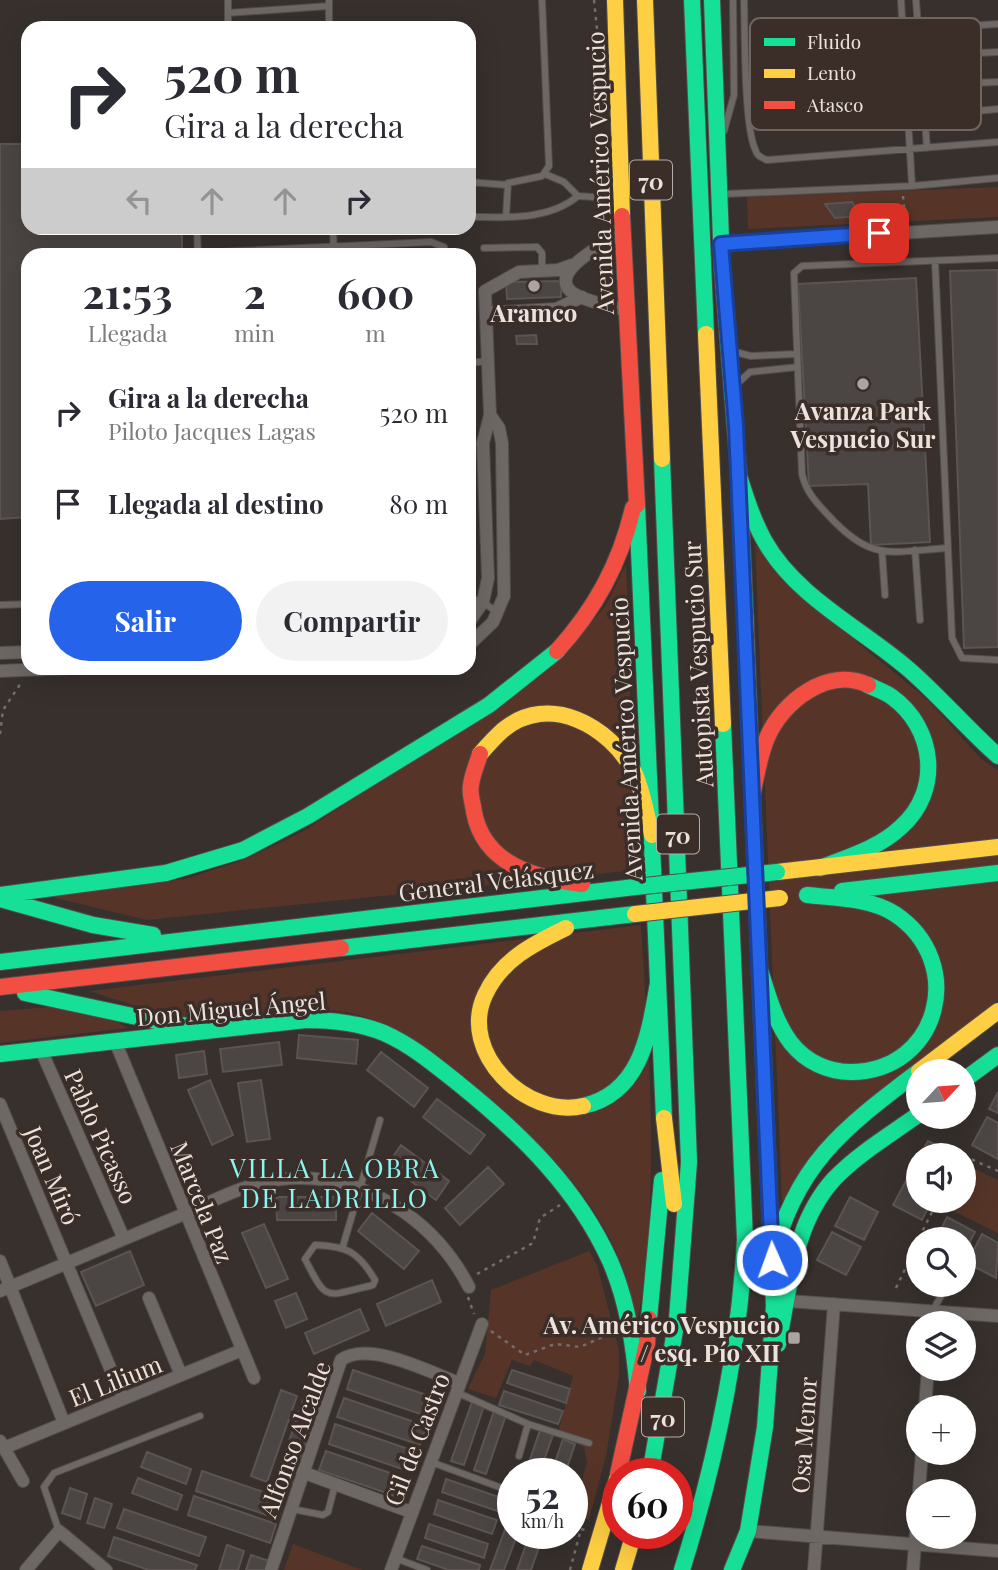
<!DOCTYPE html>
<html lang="es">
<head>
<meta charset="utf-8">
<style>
	:root { --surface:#fff; --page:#f2f2f3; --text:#2b2b33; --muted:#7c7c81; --accent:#2563eb }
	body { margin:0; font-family:"Playfair Display",serif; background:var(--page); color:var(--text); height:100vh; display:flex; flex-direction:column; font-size:26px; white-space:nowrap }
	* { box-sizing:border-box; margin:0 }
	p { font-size:23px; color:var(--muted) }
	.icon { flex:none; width:38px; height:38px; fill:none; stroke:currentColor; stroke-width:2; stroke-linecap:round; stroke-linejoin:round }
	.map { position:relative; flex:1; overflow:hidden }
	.panel { position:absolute; left:21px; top:248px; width:455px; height:427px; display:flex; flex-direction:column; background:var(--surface); border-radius:21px; box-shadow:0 7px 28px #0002 }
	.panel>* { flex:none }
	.hud { position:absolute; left:21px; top:21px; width:455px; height:214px; border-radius:21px; box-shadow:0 7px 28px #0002; background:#fff; color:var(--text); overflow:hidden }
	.needle { width:46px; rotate:64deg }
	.tools { position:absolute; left:906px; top:1059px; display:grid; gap:14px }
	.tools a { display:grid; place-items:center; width:70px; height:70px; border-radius:50%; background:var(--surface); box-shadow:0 7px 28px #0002; font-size:35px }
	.speed { position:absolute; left:497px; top:1458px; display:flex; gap:14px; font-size:35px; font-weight:700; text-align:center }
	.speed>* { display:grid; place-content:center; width:91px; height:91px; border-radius:50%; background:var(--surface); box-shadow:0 7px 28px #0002; line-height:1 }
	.speed small { font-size:18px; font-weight:400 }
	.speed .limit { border:10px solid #d22; background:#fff; color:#111 }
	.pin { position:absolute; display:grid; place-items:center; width:60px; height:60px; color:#fff; margin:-30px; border-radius:14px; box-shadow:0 4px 10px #0006 }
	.me { position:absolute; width:77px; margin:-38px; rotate:358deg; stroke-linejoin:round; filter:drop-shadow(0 0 5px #0008) }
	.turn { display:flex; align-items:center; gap:24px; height:147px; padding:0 28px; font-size:32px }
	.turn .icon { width:91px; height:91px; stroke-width:2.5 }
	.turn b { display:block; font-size:49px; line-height:60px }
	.lanes { display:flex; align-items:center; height:66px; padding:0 28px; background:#0003; justify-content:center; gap:35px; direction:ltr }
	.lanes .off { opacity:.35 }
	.eta { display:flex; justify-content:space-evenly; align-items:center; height:119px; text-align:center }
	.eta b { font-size:42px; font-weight:700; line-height:49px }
	.cta { display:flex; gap:14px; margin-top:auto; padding:14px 28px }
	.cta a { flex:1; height:80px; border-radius:42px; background:var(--accent); color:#fff; font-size:28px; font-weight:700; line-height:80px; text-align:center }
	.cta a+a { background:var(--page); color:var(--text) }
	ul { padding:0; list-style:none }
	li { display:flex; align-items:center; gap:21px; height:91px; padding:0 28px }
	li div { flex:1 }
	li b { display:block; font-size:26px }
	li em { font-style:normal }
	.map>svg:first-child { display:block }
	.green { fill:#563528 }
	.building { fill:#4b4543; stroke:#5b5452; stroke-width:2 }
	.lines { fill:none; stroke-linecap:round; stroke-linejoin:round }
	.lane-casing { stroke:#534d4b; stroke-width:8 }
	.street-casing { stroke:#534d4b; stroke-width:14 }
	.fast-casing { stroke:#534d4b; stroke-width:18 }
	.slow-casing { stroke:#534d4b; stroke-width:18 }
	.jam-casing { stroke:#534d4b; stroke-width:18 }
	.path { stroke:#736e6c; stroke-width:2.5; stroke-dasharray:3.5 5; stroke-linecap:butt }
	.lane { stroke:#6e6865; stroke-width:6 }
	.street { stroke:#6e6865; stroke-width:12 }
	.fast { stroke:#16e098; stroke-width:16 }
	.slow { stroke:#ffcf43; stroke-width:16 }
	.jam { stroke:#f24e42; stroke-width:16 }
	.fast-bridge-casing { stroke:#534d4b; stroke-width:18; stroke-linecap:butt }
	.slow-bridge-casing { stroke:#534d4b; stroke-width:18; stroke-linecap:butt }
	.fast-bridge { stroke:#16e098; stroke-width:16 }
	.slow-bridge { stroke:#ffcf43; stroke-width:16 }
	.route-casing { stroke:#184099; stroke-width:18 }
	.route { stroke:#2563eb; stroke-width:12 }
	.poi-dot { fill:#aca4a0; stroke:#3b2e29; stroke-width:2.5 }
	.labels { text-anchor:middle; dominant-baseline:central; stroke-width:7; stroke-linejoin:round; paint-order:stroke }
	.shield { fill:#3b2e29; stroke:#b6aca8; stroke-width:2 }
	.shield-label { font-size:23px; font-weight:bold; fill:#ebe2de }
	.street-label { font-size:24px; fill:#ebe2de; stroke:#3b2e29 }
	.poi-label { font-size:24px; font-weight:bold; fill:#ebe2de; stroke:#3b2e29 }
	.neighbourhood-label { font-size:26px; letter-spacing:2px; fill:#8af5f3; stroke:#3b2e29 }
	.key { fill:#3b2e29; stroke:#70645f; stroke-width:2 }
	.key-label { font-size:19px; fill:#ebe2de }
</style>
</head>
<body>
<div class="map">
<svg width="998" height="1570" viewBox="0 0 998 1570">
	<rect width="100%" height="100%" fill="#37302d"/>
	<path class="green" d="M998,187V217L748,229L747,197Z
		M755,544L802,597L929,701L981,759L998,770V1000L782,1201Z
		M626,564L636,870L147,920L43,895L185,879L246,859L302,832L417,758L575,642L607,604Z
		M641,925C649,1058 661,1193 637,1325C632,1306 629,1286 623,1268C592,1185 520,1121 451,1070C419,1046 391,1022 351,1013C303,1003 256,1019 208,1018C168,1018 127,1003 89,991Z
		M50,1007L109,1017L128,1028L0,1043V1011Z
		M964,1164L998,1180V1233L939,1204L941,1201L964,1200Z
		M589,1251L597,1265L619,1350V1376L606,1456L589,1520L572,1513L587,1463L584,1447L558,1433L573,1376L534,1360L530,1366L512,1360L496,1398L468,1389L485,1354L491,1290Z
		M293,1544L362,1570H284Z"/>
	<path class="building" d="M0,144H28V228H182V256H28V517L0,519Z
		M852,202L861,216L835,218L825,204Z
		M998,270V647L964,648L950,271Z
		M916,278L930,542L871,545L868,484L809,486L798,284Z
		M561,281V297L507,299L506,282Z
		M536,335L537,344H517L516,336Z
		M299,1035L358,1040L356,1064L297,1058Z
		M279,1042L282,1065L223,1072L220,1049Z
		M204,1051L207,1074L179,1078L176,1055Z
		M381,1052L428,1088L414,1107L367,1070Z
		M210,1080L233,1135L212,1145L188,1090Z
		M261,1080L270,1139L247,1142L238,1083Z
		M998,1092V1113L989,1109Z
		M437,1099L485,1135L470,1154L423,1117Z
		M987,1117L998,1123V1159L972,1145Z
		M928,1141L955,1155H920Z
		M401,1145L449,1181L436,1200L388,1164Z
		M488,1167L504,1184L460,1225L445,1208Z
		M908,1177L919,1182V1200H932L922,1220L893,1205Z
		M276,1197H336V1220H277Z
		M850,1197L878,1212L864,1240L835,1226Z
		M372,1213L419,1251L404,1269L358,1231Z
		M947,1217L975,1232L964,1253V1239H936Z
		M264,1224L288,1279L266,1288L242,1233Z
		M832,1232L861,1247L846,1275L817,1260Z
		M982,1234L998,1243L996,1278L967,1263Z
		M130,1251L144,1285L96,1306L81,1272Z
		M432,1280L441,1302L386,1326L377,1304Z
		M296,1293L307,1319L286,1328L275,1301Z
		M360,1309L369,1330L314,1354L305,1333Z
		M353,1370L435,1398L429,1417L347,1389Z
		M512,1370L570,1389L566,1403L507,1383Z
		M281,1390L297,1396L267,1482L251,1476Z
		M504,1391L563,1411L558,1424L499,1405Z
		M304,1397L320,1403L290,1489L275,1483Z
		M344,1398L426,1426L420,1445L337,1417Z
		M472,1402L484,1406L464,1465L451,1461Z
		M494,1411L506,1415L486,1474L474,1470Z
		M335,1424L417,1452L411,1472L329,1444Z
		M540,1430L553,1435L539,1474H525Z
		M563,1439L575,1444L565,1474H551Z
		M326,1451L408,1479L401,1498L319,1470Z
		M147,1452L191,1469L186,1484L141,1467Z
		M202,1471L284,1499L278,1519L196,1491Z
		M138,1478L182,1495L177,1510L132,1493Z
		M446,1479L505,1499L500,1512L442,1492Z
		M70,1488L87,1494L80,1519L62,1513Z
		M194,1496L276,1524L270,1543L188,1515Z
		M95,1498L112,1504L104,1528L87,1523Z
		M438,1500L497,1520L492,1534L434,1514Z
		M513,1508V1533H518L504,1570H490Z
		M124,1509L206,1537L199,1556L117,1528Z
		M429,1524L488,1544L484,1558L425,1538Z
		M530,1533H544L531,1570H517Z
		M114,1537L197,1565L195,1570H149L108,1556Z
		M227,1545L244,1551L238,1570H219Z
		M422,1546L480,1565L479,1570H449L417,1559Z
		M251,1555L269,1561L266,1570H246Z"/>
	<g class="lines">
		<g class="lane-casing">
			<path id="lane" d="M228,0V28
				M329,0V28
				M744,0C745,32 744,124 755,149C757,156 760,157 767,160L998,142
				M901,0L912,186
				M916,0L927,148
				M228,13L329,6
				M918,29L998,24
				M919,56L998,52
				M922,85L998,82
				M924,116L998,109
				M724,131L734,95L733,0
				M545,174L564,182L578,196L609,198L619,195
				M469,182L507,185
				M724,194L912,186L998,178
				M469,217C506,217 548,221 578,196
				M506,217L508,183L542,176L549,166L542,0
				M197,228L198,256
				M333,228L334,256
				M484,248L537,247L542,253V270
				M198,253L431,242L444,247L446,256
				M935,261L952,638L962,658L998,660
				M735,352L751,356L797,354
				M469,363L488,361
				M739,382L750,372L798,367
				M948,548C889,552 871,562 828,515C816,502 806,492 802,474L794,273L802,266L998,258
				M915,550L920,620
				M882,552L885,595
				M469,598L483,602L498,613
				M0,605L28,604
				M315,1245C346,1246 358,1251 375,1280L373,1285C325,1296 328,1304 305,1259Z
				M343,1246L380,1120
				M933,1310L948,1284
				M458,1393L528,1424L519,1456
				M528,1424L589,1443
				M431,1462L510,1491
				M292,1509L323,1515L328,1512L335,1485
				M59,1531L44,1487L54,1473L200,1416
				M395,1558L427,1570"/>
		</g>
		<g class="street-casing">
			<path id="street" d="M622,233C607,242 538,276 578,296C593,303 611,306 627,311
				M721,244L998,227
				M486,313L556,309L582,297
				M469,622L483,602L488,578L483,443L490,415L485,291L519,272L558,270L572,265
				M469,645L493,622L504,596L502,443L499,428L490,415
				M0,653L28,652
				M0,671L71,668
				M115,1041L254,1378
				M41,1050L124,1239
				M0,1104L123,1399
				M0,1261L64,1423
				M0,1291C59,1267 118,1241 177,1217C211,1202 245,1183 282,1179C362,1171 434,1219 469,1287
				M149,1298L181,1375
				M788,1301L998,1316
				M925,1407L928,1368
				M0,1441L23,1481
				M4,1448L242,1350
				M302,1472L411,1512
				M919,1491L922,1452
				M748,1531L998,1551
				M26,1570L59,1531L106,1570
				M271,1570L341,1360C369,1340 429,1372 459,1383
				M391,1570L482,1324
				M814,1570L834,1304
				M913,1570L919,1494"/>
		</g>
		<g class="fast-casing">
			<path id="fast" d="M692,0L706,334
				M712,0L722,266L739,476L745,610
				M739,476C746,498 753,520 764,540C795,596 859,627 906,667C939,695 966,728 998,756
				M637,505L664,1118
				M820,868C848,857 879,848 901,827C942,791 935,728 892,697C886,692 876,689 868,685
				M842,891L998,873
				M0,895L166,873L243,850L308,816L489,705L557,651
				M0,899L93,925L153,935
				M341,948L635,914
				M0,962L635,887
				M760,970C768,995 775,1022 791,1043C806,1062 828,1072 851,1072C940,1071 967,962 895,914C871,898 835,898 807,895
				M25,993L165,1023L212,1029
				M0,1054L306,1020C333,1020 359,1023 384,1033C413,1046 435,1065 459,1084C521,1134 577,1188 610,1261C628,1302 634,1347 638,1391
				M964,1080L998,1055
				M583,1106C642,1093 649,1033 658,983
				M772,1260C795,1164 844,1128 919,1071
				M649,1319L662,1180
				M778,1344C790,1287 793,1224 834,1179C859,1153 890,1135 919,1114
				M650,1474L677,1319L689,1162L662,459
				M748,1531L765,1427L774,1306L754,838
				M682,1570C716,1461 739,1353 745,1239L723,724
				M732,1570L748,1531"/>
		</g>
		<g class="slow-casing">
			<path id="slow" d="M615,0L622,216
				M645,0L662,459
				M706,334L723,724
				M745,610L754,838
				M480,754C487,746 495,737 503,730C549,692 610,726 634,772C643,790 646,815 652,835
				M777,872L998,847
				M566,928C533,944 501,960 485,995C458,1053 527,1119 583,1106
				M919,1071L998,1011
				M664,1118L674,1204
				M590,1570L618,1476
				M623,1570L634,1533"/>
		</g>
		<g class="jam-casing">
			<path id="jam" d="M622,216L637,505
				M557,651C595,609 620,564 633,508
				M480,754C477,764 472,775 471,785C469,793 473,803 474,812C484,865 535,878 582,884
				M752,797C756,777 759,757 767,738C782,702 828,666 868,685
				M0,987L341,948
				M618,1474L647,1343L649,1319"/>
		</g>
		<path class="path" d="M594,0L597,29L600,28
			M903,196L905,221
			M0,734L3,710L21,683
			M960,1155H961
			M964,1156L998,1171
			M919,1238L938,1200
			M477,1274L533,1243L540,1218L560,1205
			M896,1288L919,1240
			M468,1297L474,1314
			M491,1331L525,1355L555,1344L580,1347L614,1332
			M570,1570L581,1529L588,1531"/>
		<use href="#lane" class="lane"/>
		<use href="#street" class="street"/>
		<use href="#fast" class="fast"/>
		<use href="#slow" class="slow"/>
		<use href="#jam" class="jam"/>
		<g class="fast-bridge-casing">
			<path id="fast-bridge" d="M635,887L777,872"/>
		</g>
		<g class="slow-bridge-casing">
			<path id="slow-bridge" d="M635,914L780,898"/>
		</g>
		<use href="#fast-bridge" class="fast-bridge"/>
		<use href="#slow-bridge" class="slow-bridge"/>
	</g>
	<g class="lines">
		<g class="route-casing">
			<path id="route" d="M772,1260L736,426L721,244L879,233"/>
		</g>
		<use href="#route" class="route"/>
	</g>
	<g class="poi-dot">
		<circle cx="534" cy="286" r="7"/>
		<circle cx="863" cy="384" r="7"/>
		<rect x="787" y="1331" width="14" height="14" rx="3.5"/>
	</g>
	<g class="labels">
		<g class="shield">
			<rect x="630" y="160.5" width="42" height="39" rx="5"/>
			<rect x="657" y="814.5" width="42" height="39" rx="5"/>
			<rect x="642" y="1397.5" width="42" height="39" rx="5"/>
		</g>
		<g class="shield-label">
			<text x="651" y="180">70</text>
			<text x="678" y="834">70</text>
			<text x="663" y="1417">70</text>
		</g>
		<g class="street-label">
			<text transform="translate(599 173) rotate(-92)">Avenida Américo Vespucio</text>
			<text transform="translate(697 664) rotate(-93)">Autopista Vespucio Sur</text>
			<text transform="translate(625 739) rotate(-93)">Avenida Américo Vespucio</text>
			<text transform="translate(496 880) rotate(-7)">General Velásquez</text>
			<text transform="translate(231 1008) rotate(-5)">Don Miguel Ángel</text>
			<text transform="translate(102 1136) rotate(66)">Pablo Picasso</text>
			<text transform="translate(53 1175) rotate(67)">Joan Miró</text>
			<text transform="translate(203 1202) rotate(68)">Marcela Paz</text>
			<text transform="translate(115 1380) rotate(-22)">El Lilium</text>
			<text transform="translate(803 1435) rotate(-86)">Osa Menor</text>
			<text transform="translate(294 1439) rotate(-70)">Alfonso Alcalde</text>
			<text transform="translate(416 1439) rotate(-69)">Gil de Castro</text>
		</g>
		<g class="poi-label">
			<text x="534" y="312">Aramco</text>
			<text x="863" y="410">Avanza Park<tspan x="863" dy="28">Vespucio Sur</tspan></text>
			<text x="780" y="1324" text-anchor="end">Av. Américo Vespucio<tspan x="780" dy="28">/ esq. Pío XII</tspan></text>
		</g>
		<g class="neighbourhood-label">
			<text x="335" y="1167">VILLA LA OBRA<tspan x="335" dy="30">DE LADRILLO</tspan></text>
		</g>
	</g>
	<rect x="750" y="18" width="231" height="112" rx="10" class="key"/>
	<rect x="764" y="38" width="31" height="8" fill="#16e098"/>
	<rect x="764" y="69" width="31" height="9" fill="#ffcf43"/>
	<rect x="764" y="101" width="31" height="8" fill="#f24e42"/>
	<g class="key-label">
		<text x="807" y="49">Fluido</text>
		<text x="807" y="80">Lento</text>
		<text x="807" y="112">Atasco</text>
	</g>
</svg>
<div class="tools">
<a><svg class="needle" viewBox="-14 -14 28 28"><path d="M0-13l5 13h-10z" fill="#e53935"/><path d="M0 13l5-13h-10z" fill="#7c7c81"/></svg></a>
<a><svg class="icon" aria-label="sound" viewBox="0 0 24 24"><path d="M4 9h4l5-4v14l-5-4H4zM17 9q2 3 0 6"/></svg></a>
<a><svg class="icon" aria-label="search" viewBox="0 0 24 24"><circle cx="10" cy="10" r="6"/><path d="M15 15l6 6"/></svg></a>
<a><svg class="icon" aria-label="layers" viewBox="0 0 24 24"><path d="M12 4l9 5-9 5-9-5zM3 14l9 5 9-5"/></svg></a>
<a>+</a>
<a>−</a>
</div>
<div class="speed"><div>52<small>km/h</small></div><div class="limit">60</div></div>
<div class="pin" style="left:879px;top:233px;background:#d93025"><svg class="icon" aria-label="arrive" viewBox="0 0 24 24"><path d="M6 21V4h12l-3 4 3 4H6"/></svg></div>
<svg class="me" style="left:772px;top:1260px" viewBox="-20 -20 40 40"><circle r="17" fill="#2563eb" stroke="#fff" stroke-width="3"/><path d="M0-11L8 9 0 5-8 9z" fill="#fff"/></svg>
<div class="hud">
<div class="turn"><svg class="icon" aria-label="right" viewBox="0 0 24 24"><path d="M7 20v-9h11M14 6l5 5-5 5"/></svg><div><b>520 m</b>Gira a la derecha</div></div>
<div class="lanes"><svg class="icon off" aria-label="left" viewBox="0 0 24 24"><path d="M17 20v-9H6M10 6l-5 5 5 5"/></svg><svg class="icon off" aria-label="ahead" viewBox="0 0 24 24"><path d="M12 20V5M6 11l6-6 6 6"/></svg><svg class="icon off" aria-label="ahead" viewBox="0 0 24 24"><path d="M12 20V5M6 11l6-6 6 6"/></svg><svg class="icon" aria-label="right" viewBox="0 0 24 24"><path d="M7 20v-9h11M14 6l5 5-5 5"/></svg></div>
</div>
<section class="panel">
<div class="eta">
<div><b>21:53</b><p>Llegada</p></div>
<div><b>2</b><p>min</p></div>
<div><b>600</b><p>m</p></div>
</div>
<ul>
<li><svg class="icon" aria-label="right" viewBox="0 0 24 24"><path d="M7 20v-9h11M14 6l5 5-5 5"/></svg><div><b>Gira a la derecha</b><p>Piloto Jacques Lagas</p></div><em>520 m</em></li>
<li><svg class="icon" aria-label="arrive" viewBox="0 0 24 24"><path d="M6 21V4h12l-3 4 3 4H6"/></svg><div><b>Llegada al destino</b></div><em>80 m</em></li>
</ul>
<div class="cta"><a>Salir</a><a>Compartir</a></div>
</section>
</div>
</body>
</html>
